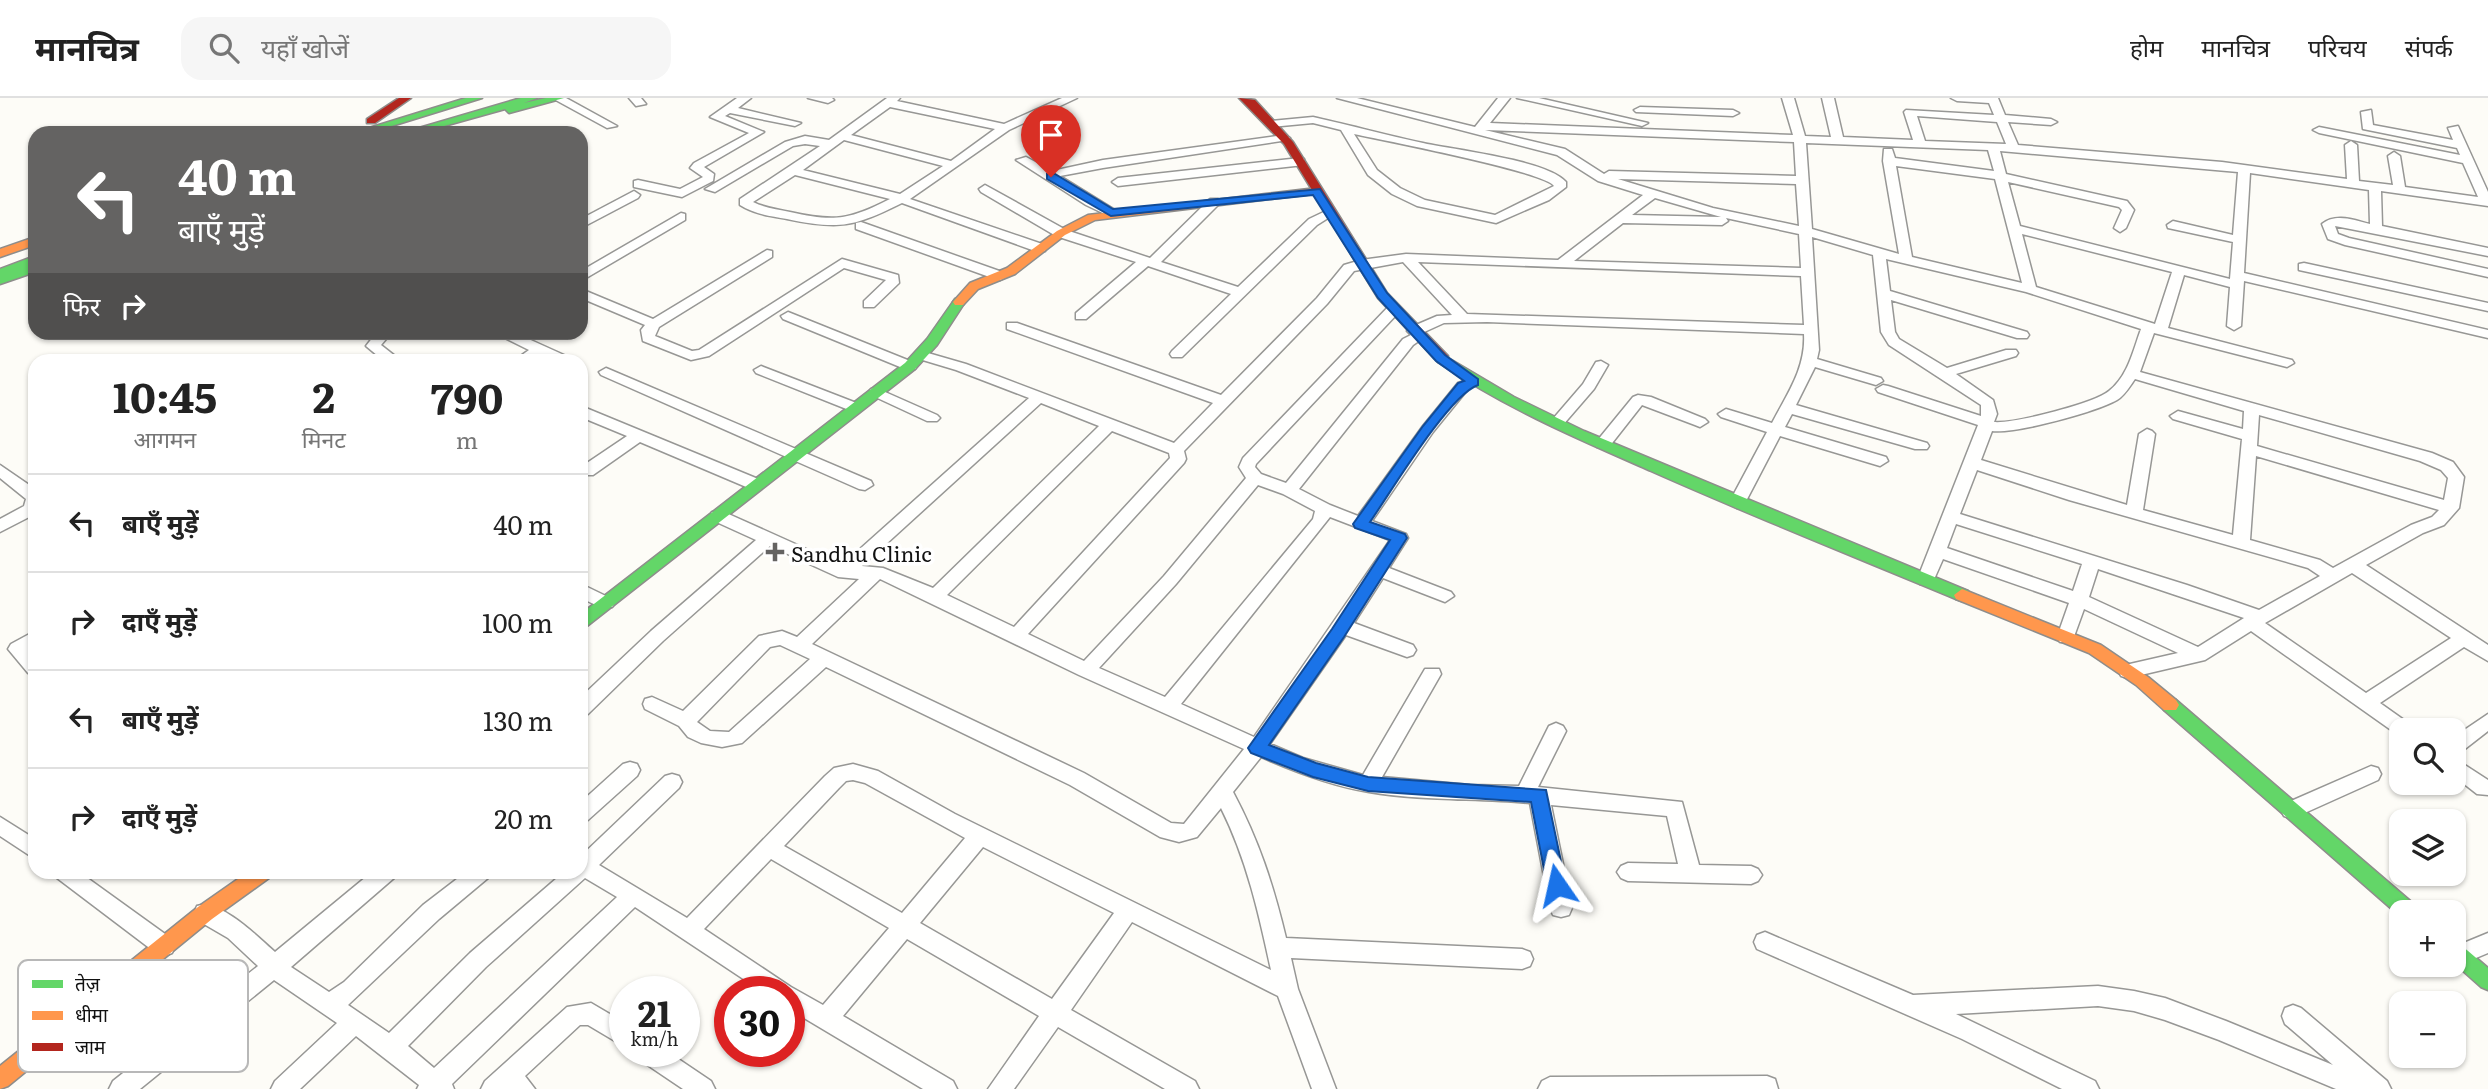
<!DOCTYPE html>
<html lang="hi">
<head>
<meta charset="utf-8">
<style>
	:root { --surface:#fff; --page:#f6f6f6; --text:#222; --muted:#767676; --line:#e0e0e0 }
	body { margin:0; font-family:Literata,"Noto Sans Devanagari",serif; background:var(--page); color:var(--text); height:100vh; display:flex; flex-direction:column; font-size:26px; white-space:nowrap }
	* { box-sizing:border-box; margin:0 }
	p { font-size:23px; color:var(--muted) }
	.icon { flex:none; width:38px; height:38px; fill:none; stroke:currentColor; stroke-width:2; stroke-linecap:round; stroke-linejoin:round }
	.map { position:relative; flex:1; overflow:hidden }
	.details { position:absolute; left:28px; top:256px; width:560px; height:525px; display:flex; flex-direction:column; background:var(--surface); border-radius:21px; box-shadow:0 2px 5px #0004 }
	.details>* { flex:none }
	.banner { position:absolute; left:28px; top:28px; width:560px; height:214px; border-radius:21px; box-shadow:0 2px 5px #0004; background:#646362; color:#fff; overflow:hidden }
	.fabs { position:absolute; left:2389px; top:620px; display:grid; gap:14px }
	.fabs a { display:grid; place-items:center; width:77px; height:77px; border-radius:14px; background:var(--surface); box-shadow:0 2px 5px #0004; font-size:35px }
	.speed { position:absolute; left:609px; top:878px; display:flex; gap:14px; font-size:35px; font-weight:700; text-align:center }
	.speed>* { display:grid; place-content:center; width:91px; height:91px; border-radius:50%; background:var(--surface); box-shadow:0 2px 5px #0004; line-height:1 }
	.speed small { font-size:18px; font-weight:400 }
	.speed .limit { border:10px solid #d22; background:#fff; color:#111 }
	.pin { position:absolute; display:grid; place-items:center; width:60px; height:60px; color:#fff; margin:-72px -30px; border-radius:50% 50% 50% 0; rotate:-45deg; box-shadow:0 0 7px #0007 }
	.pin .icon { rotate:45deg }
	.me { position:absolute; width:77px; margin:-38px; rotate:349deg; stroke-linejoin:round; filter:drop-shadow(0 0 5px #0008) }
	.turn { display:flex; align-items:center; gap:24px; height:147px; padding:0 35px; font-size:32px }
	.turn .icon { width:91px; height:91px; stroke-width:2.5 }
	.turn b { display:block; font-size:49px; line-height:60px }
	.then { display:flex; align-items:center; height:66px; padding:0 35px; background:#0003; gap:14px; font-size:26px }
	.eta { display:flex; justify-content:space-evenly; align-items:center; height:119px; text-align:center }
	.eta b { font-size:42px; font-weight:700; line-height:49px }
	ul { padding:0; list-style:none }
	li { display:flex; align-items:center; gap:21px; height:98px; padding:0 35px; border-top:2px solid var(--line) }
	li div { flex:1 }
	li b { display:block; font-size:26px }
	li em { font-style:normal }
	header { display:flex; align-items:center; gap:42px; box-sizing:border-box; height:98px; padding:0 35px; background:var(--surface); border-bottom:2px solid var(--line) }
	header strong { font-size:33px }
	nav { display:flex; gap:38px; margin-inline-start:auto; font-size:24px }
	.search { width:490px; height:63px; background:var(--page); display:flex; align-items:center; gap:18px; box-sizing:border-box; padding:0 24px; border-radius:21px; color:var(--muted); font-size:26px }
	.map>svg:first-child { display:block }
	.lines { fill:none; stroke-linecap:round; stroke-linejoin:round }
	.street-casing { stroke:#979795; stroke-width:3 }
	.fast-casing { stroke:#8e8d8b; stroke-width:3 }
	.slow-casing { stroke:#8e8d8b; stroke-width:3 }
	.jam-casing { stroke:#8e8d8b; stroke-width:3 }
	.street { fill:#fffffe; fill-rule:evenodd }
	.fast { fill:#63d668; fill-rule:evenodd }
	.slow { fill:#ff974d; fill-rule:evenodd }
	.jam { fill:#b3261e; fill-rule:evenodd }
	.route { fill:#1a73e8; stroke:#114b97; stroke-width:2 }
	.poi-dot { fill:#646362; stroke:#fff; stroke-width:2.5 }
	.labels { text-anchor:middle; dominant-baseline:central; stroke-width:7; stroke-linejoin:round; paint-order:stroke }
	.poi-label { font-size:21px; fill:#111; stroke:#fff; text-anchor:start }
	.key { fill:#fff; stroke:#b8b8b8; stroke-width:2 }
	.key-label { font-size:19px; fill:#111 }
</style>
</head>
<body>
<header>
<strong>मानचित्र</strong>
<div class="search"><svg class="icon" aria-label="search" viewBox="0 0 24 24"><circle cx="10" cy="10" r="6"/><path d="M15 15l6 6"/></svg>यहाँ खोजें</div>
<nav><a>होम</a><a>मानचित्र</a><a>परिचय</a><a>संपर्क</a></nav>
</header>
<div class="map">
<svg width="2488" height="991" viewBox="0 0 2488 991">
	<rect width="100%" height="100%" fill="#fdfcf7"/>
	<g class="lines">
		<g class="street-casing">
			<path id="street" d="M552,0H566L617,28L607,30Z
				M629,0H641L646,6L636,8Z
				M737,0H751L738,10L801,25L795,28L730,15L725,18L764,34L704,69L714,76L713,83L682,99L634,89V83L638,82L680,91L703,79L690,70L694,65L749,35L710,19Z
				M808,0H832L834,2L828,5Z
				M887,0H900L897,3L1004,26L1062,0H1077L1009,32L910,101L1045,147V153H1035L902,105C854,129 839,132 787,121C770,118 754,116 740,107V101L820,48L805,46L793,48L715,94L705,91L785,44L805,38L829,42ZM890,9L995,31L951,63L851,37ZM844,42L943,68L900,96L803,72ZM795,77L890,101C849,122 834,124 790,114C777,111 765,110 753,104Z
				M1337,0H1357L1475,29L1498,0H1510L1490,25L1793,37L1782,0H1794L1805,38L1831,39L1822,0H1834L1843,39L1913,42L1904,14L1906,12L1994,17L1989,5L1957,3L1951,0H1998L2005,17L2051,21L2057,24L2051,27L2008,24L2018,47L2222,64L2347,81L2345,47L2351,43L2357,47L2359,83L2393,87L2388,58L2394,54L2400,58L2405,89L2478,99L2463,65L2319,35L2313,32L2319,29L2460,57L2457,50L2363,31L2361,14L2371,12L2373,27L2453,42L2448,30L2458,28L2488,94V108L2381,93L2382,128L2488,150V158L2335,128L2338,136L2349,140L2488,171V179L2345,147L2328,141L2322,126C2336,115 2353,122 2370,126L2369,92L2250,75L2244,175L2488,232V240L2244,183L2241,228L2234,232L2227,228L2230,189L2184,177L2168,230L2292,262L2294,265L2287,269L2154,235L2140,274L2432,355L2453,364L2464,379L2459,410L2444,427L2423,435L2366,467L2488,547V563L2464,549L2380,605L2411,627L2413,632H2401V639L2251,533L2205,562L2128,580L2121,578L2119,573L2121,568L2178,555L2084,511L2072,544H2060L2057,539L2069,505L1943,461L1932,486H1920L1917,482L1978,327L1878,294L1876,291L1883,287L1888,288L1981,318V307L1889,247L1881,234L1873,157L1812,139L1819,252L1817,261L1881,280L1883,283L1876,287L1815,269L1796,307L1927,345L1929,348L1927,351H1915L1792,316L1785,329L1886,359L1888,363L1880,368L1780,338L1745,405L1737,410L1729,405L1767,334L1721,319L1718,316L1726,311L1772,325C1787,296 1806,270 1804,236L1487,224L1444,225L1422,235L1426,238L1413,247L1299,391L1330,407L1358,418L1423,328L1458,285L1474,280L1479,281L1481,284L1468,291L1433,334L1372,423L1406,436L1408,440L1389,470L1451,494L1454,498L1445,504L1383,480L1354,525L1413,547L1416,552L1413,557L1407,559L1346,537L1270,646L1303,660L1363,677L1425,571H1439L1441,576L1382,679L1470,687L1519,688L1549,628L1556,625L1563,628L1566,633L1538,689L1682,704L1699,767L1751,768L1758,771L1762,777L1758,783L1751,786L1628,783L1621,780L1617,774L1621,768L1628,765L1678,766L1667,718L1551,707L1572,810L1569,817L1561,819L1553,817L1550,810L1530,705C1477,700 1422,703 1369,694C1332,688 1295,674 1261,659L1233,694C1259,743 1273,786 1286,840L1522,851L1530,854L1533,861L1530,868L1522,871L1291,860L1298,891L1336,991H1312L1278,898L1132,824L1071,912L1195,983L1199,991H1165L1058,929L1014,991H988L1039,918L907,841L843,918L953,983L957,991H923L789,911V894H763L635,809L452,986L454,991H417L419,987L356,938L300,991H271L275,983L337,925L274,882L140,991H109L113,983L258,868L228,840L197,822L194,815L197,808C220,800 259,840 275,854L372,774H397L394,780L291,869L329,894L344,884L423,807L466,774H491L488,780L439,821L348,907L389,935L470,855L564,774H581V758L665,678L672,676L679,678L682,684L679,690L599,767L687,820L825,678L834,670L853,666L878,673L955,716L1271,872C1259,816 1247,762 1221,710L1197,739L1179,744L1160,739L1070,687L826,569L742,645L722,649L701,645L688,639L679,628L645,611L643,606L645,601L652,599L683,613L759,538L782,533L797,539L859,481L838,479L770,448L663,543L588,616L581,618V599L651,533L756,442L712,422L710,418L712,414H724L842,467L1029,300L956,272L916,260L914,257L916,254L921,253L966,266L1174,345L1213,305L1007,231V225H1017L1221,297L1317,200L1344,167L1361,162L1406,156L1558,162L1643,97L1598,83L1557,57ZM1917,18L1997,24L2006,46L1925,43ZM1485,32L1794,44L1796,78L1609,73L1604,76L1565,51ZM1806,45L1988,52L1994,73L1895,60L1892,51H1884L1883,63L1899,156L1812,131ZM2000,53L2238,74L2233,137L2173,123L2167,127L2168,130L2233,144L2230,181L2020,128L2008,84L2119,109L2122,112L2114,130L2120,134L2126,130L2134,112L2127,103L2006,76ZM1896,68L1995,81L2022,185L1912,159ZM1618,81L1796,86L1799,128L1713,110ZM1655,100L1721,119L1632,117ZM1726,120L1799,136L1801,170L1574,163L1623,125L1722,127L1728,123ZM2022,136L2172,174L2155,226L2036,189ZM1886,161L2026,194L2141,231C2133,253 2128,278 2109,293C2095,305 2014,326 1994,324L1997,316L1993,302L1956,276L2016,258L2018,255L2016,252H2006L1947,270L1899,241L1895,234L1891,202L2017,240H2027L2029,237L2027,234L1890,193ZM1403,164L1452,217L1437,218L1409,230L1407,233L1411,237L1403,241L1286,385L1261,376L1255,369L1256,366L1399,214V208H1389L1243,360L1239,369L1246,380L1164,478L1084,563L1028,536L1184,365L1186,361L1184,353L1327,206L1354,173ZM1418,164L1801,178L1804,227L1467,216ZM2135,281L2244,313L2243,331L2178,313L2170,318L2173,321L2242,341L2233,437L2143,412L2155,336L2152,333L2147,331L2139,336L2127,407L1981,362L1992,333C2015,336 2096,314 2117,302C2124,298 2130,288 2135,281ZM1041,305L1099,328L933,490L883,470L862,468ZM2259,317L2420,363L2441,372L2448,380L2444,402L2257,348ZM1112,333L1169,355L1170,360L1014,529L947,497ZM2256,358L2439,412L2432,419L2411,427L2333,470L2320,462L2250,442ZM1977,372L2069,402L2308,470L2320,478L2259,512L2187,487L1960,416ZM1258,387L1283,396L1315,413L1313,421L1165,599L1099,570L1176,486ZM1330,419L1390,442L1254,639L1181,606ZM1956,426L2082,466L2073,493L1947,450ZM2098,471L2244,520L2198,549L2089,499ZM2352,475L2451,540L2366,595L2265,525ZM880,481L1079,577L1244,651L1184,726L1171,725L1084,675L812,546ZM780,547L810,561L729,634L710,633L697,624L770,549ZM853,682L865,685L965,740L902,815L784,748L839,690L846,683ZM983,749L1114,815L1052,901L920,825ZM771,761L889,830L823,907L791,889L704,831ZM585,780L617,799L434,970L408,948L486,869Z
				M1517,0H1539L1648,25L1642,28Z
				M1640,9L1733,12L1739,15L1733,18L1636,14L1634,12Z
				M1313,19C1349,27 1386,37 1423,45C1454,52 1547,62 1566,84V89L1549,102L1496,125L1417,108L1392,96L1368,77L1341,32L1313,25L1271,29L1265,26L1271,23ZM1354,36C1382,42 1547,74 1554,88L1495,117L1425,102L1400,90L1377,72Z
				M1284,37L1290,40L1288,42L1103,70L1060,78L1115,112L1117,115L1111,119L1086,107L1016,62L1026,59L1052,73L1103,62Z
				M1300,60L1304,61V67L1118,88L1112,84L1118,80Z
				M985,87L1066,132L1150,160L1210,101H1218V107L1161,164L1238,189L1309,121L1330,111L1336,115L1317,127L1182,259H1172L1170,256L1172,253L1231,196L1148,168L1086,221H1076V215L1136,164L1056,138L981,94L979,91Z
				M634,93L640,97L638,100L581,130V121Z
				M681,115L685,116V122L581,183V173Z
				M861,124L1005,175L1007,178L1000,182L995,181L856,131V125Z
				M767,152L772,153V159L659,229L655,238L692,253L699,252L842,161L898,177L899,185L874,209H864V203L886,182L844,170L709,258L691,262L643,243L641,232L645,227L581,200V191L653,221Z
				M2304,165L2488,205V213L2299,172V166Z
				M788,214L915,265L917,268L915,271H905L783,221L781,218Z
				M377,234H392L381,247L395,258L391,262H375L378,258L366,248Z
				M493,234H513L575,262H556L541,256L531,262H515L529,252Z
				M1601,263L1608,267L1594,291L1562,328H1552L1549,325L1552,322L1583,286L1596,264Z
				M761,268L859,306L862,309L854,314L849,312L756,275L754,272Z
				M606,270L871,383L873,387L865,392L859,391L601,277L599,274Z
				M876,290L937,317L940,320L937,323H927L871,297L869,294L871,291Z
				M1638,297L1651,299L1705,321L1708,324L1700,329L1695,327L1642,307L1609,349H1597L1595,346L1597,343L1633,299Z
				M581,308L763,383L765,387L757,392L751,391L640,344L593,377H581V369L627,338L581,319Z
				M0,367L35,391V416L0,434V421L24,408L26,401L0,380Z
				M581,486L612,501L615,505L612,509H600L581,500Z
				M35,533V549L29,552L35,558V577L28,575L8,551L11,546Z
				M2488,616V633L2461,654L2454,656V639Z
				M2454,660L2488,682V697L2477,696L2454,678Z
				M630,664L637,666L640,672L637,678L588,722L581,724V704L623,666Z
				M2371,668L2378,670L2381,676L2378,682L2298,718L2291,720L2284,718L2281,712L2284,706Z
				M0,719L35,741V761L0,738Z
				M53,774H79L172,841L175,848L172,855L164,858L156,855L57,780Z
				M1765,834L1913,897L2098,888L2134,893L2165,900L2226,923L2333,967L2285,926L2282,918L2285,910L2293,907L2301,910L2387,983L2391,991H2336L2219,942L2165,922L2134,913L2098,908L1956,916L2095,983L2099,991H2062L1962,941L1757,851L1754,844L1757,837Z
				M2488,835V855L2459,867L2454,865V849Z
				M591,905L625,925V949L588,927H580L525,978L535,991H481L485,983L567,909Z
				M636,954H668L711,983L715,991H683L640,962Z
				M1767,978L1775,981L1778,991H1538L1542,983L1550,979Z"/>
		</g>
		<g class="fast-casing">
			<path id="fast" d="M466,0H482L369,35H353Z
				M521,0H537L524,5L546,0H564L509,15L505,11L419,35H402Z
				M35,158V166L32,167L35,166V174L0,186V171Z
				M959,200L965,204L937,247L915,271L587,528L581,530V516L905,265L927,241L955,201Z
				M1443,257L1514,299L1584,333L1968,493L1970,497L1962,503L1956,501C1855,459 1752,418 1651,373C1578,341 1505,310 1438,264V258Z
				M2170,600L2176,602L2416,808L2419,814H2401V819L2164,612L2161,607L2164,602Z
				M2454,844L2461,847L2488,870V892L2481,889L2454,865Z"/>
		</g>
		<g class="slow-casing">
			<path id="slow" d="M1317,90L1321,91V95L1095,122L1065,137L1015,176L978,191L963,207H955L953,204L970,185L1007,170L1057,133L1088,117Z
				M35,139V147L0,159V151Z
				M1962,491L2101,547L2148,579L2176,602L2179,607L2176,612H2164L2136,587L2089,555L1956,501L1954,497Z
				M248,774H271L269,780L212,821L8,988L0,991V968L198,809Z"/>
		</g>
		<g class="jam-casing">
			<path id="jam" d="M399,0H411L375,25H367V21Z
				M1239,0L1255,2L1293,44L1387,195L1448,258V264H1438L1378,200L1284,46Z"/>
		</g>
		<use href="#street" class="street"/>
		<use href="#fast" class="fast"/>
		<use href="#slow" class="slow"/>
		<use href="#jam" class="jam"/>
	</g>
	<path class="route" d="M1047,76H1055L1113,111L1320,91L1387,195L1445,257L1478,281V287C1448,298 1391,394 1370,424L1405,436L1407,440L1344,539L1269,647L1316,665L1368,679L1546,692L1566,787L1563,793L1557,796L1550,793L1547,787L1531,704L1368,693L1313,679L1251,655L1248,650L1332,531L1390,442L1355,430L1353,426L1423,328L1458,285L1464,283L1436,263L1378,200L1313,97L1111,118L1047,81Z"/>
	<path class="poi-dot" d="M771.5 443.5h7v7h7v7h-7v7h-7v-7h-7v-7h7z"/>
	<g class="labels">
		<g class="poi-label">
			<text x="791" y="454">Sandhu Clinic</text>
		</g>
	</g>
	<rect x="18" y="862" width="230" height="112" rx="10" class="key"/>
	<rect x="32" y="882" width="31" height="8" fill="#63d668"/>
	<rect x="32" y="913" width="31" height="9" fill="#ff974d"/>
	<rect x="32" y="945" width="31" height="8" fill="#b3261e"/>
	<g class="key-label">
		<text x="75" y="893">तेज़</text>
		<text x="75" y="924">धीमा</text>
		<text x="75" y="956">जाम</text>
	</g>
</svg>
<div class="fabs">
<a><svg class="icon" aria-label="search" viewBox="0 0 24 24"><circle cx="10" cy="10" r="6"/><path d="M15 15l6 6"/></svg></a>
<a><svg class="icon" aria-label="layers" viewBox="0 0 24 24"><path d="M12 4l9 5-9 5-9-5zM3 14l9 5 9-5"/></svg></a>
<a>+</a>
<a>−</a>
</div>
<div class="speed"><div>21<small>km/h</small></div><div class="limit">30</div></div>
<div class="pin" style="left:1051px;top:79px;background:#d93025"><svg class="icon" aria-label="arrive" viewBox="0 0 24 24"><path d="M6 21V4h12l-3 4 3 4H6"/></svg></div>
<svg class="me" style="left:1557px;top:787px" viewBox="-20 -20 40 40"><path d="M0-17L14 15 0 8-14 15z" fill="#1a73e8" stroke="#fff" stroke-width="4"/></svg>
<div class="banner">
<div class="turn"><svg class="icon" aria-label="left" viewBox="0 0 24 24"><path d="M17 20v-9H6M10 6l-5 5 5 5"/></svg><div><b>40 m</b>बाएँ मुड़ें</div></div>
<div class="then">फिर<svg class="icon" aria-label="right" viewBox="0 0 24 24"><path d="M7 20v-9h11M14 6l5 5-5 5"/></svg></div>
</div>
<section class="details">
<div class="eta">
<div><b>10:45</b><p>आगमन</p></div>
<div><b>2</b><p>मिनट</p></div>
<div><b>790</b><p>m</p></div>
</div>
<ul>
<li><svg class="icon" aria-label="left" viewBox="0 0 24 24"><path d="M17 20v-9H6M10 6l-5 5 5 5"/></svg><div><b>बाएँ मुड़ें</b></div><em>40 m</em></li>
<li><svg class="icon" aria-label="right" viewBox="0 0 24 24"><path d="M7 20v-9h11M14 6l5 5-5 5"/></svg><div><b>दाएँ मुड़ें</b></div><em>100 m</em></li>
<li><svg class="icon" aria-label="left" viewBox="0 0 24 24"><path d="M17 20v-9H6M10 6l-5 5 5 5"/></svg><div><b>बाएँ मुड़ें</b></div><em>130 m</em></li>
<li><svg class="icon" aria-label="right" viewBox="0 0 24 24"><path d="M7 20v-9h11M14 6l5 5-5 5"/></svg><div><b>दाएँ मुड़ें</b></div><em>20 m</em></li>
</ul>
</section>
</div>
</body>
</html>
